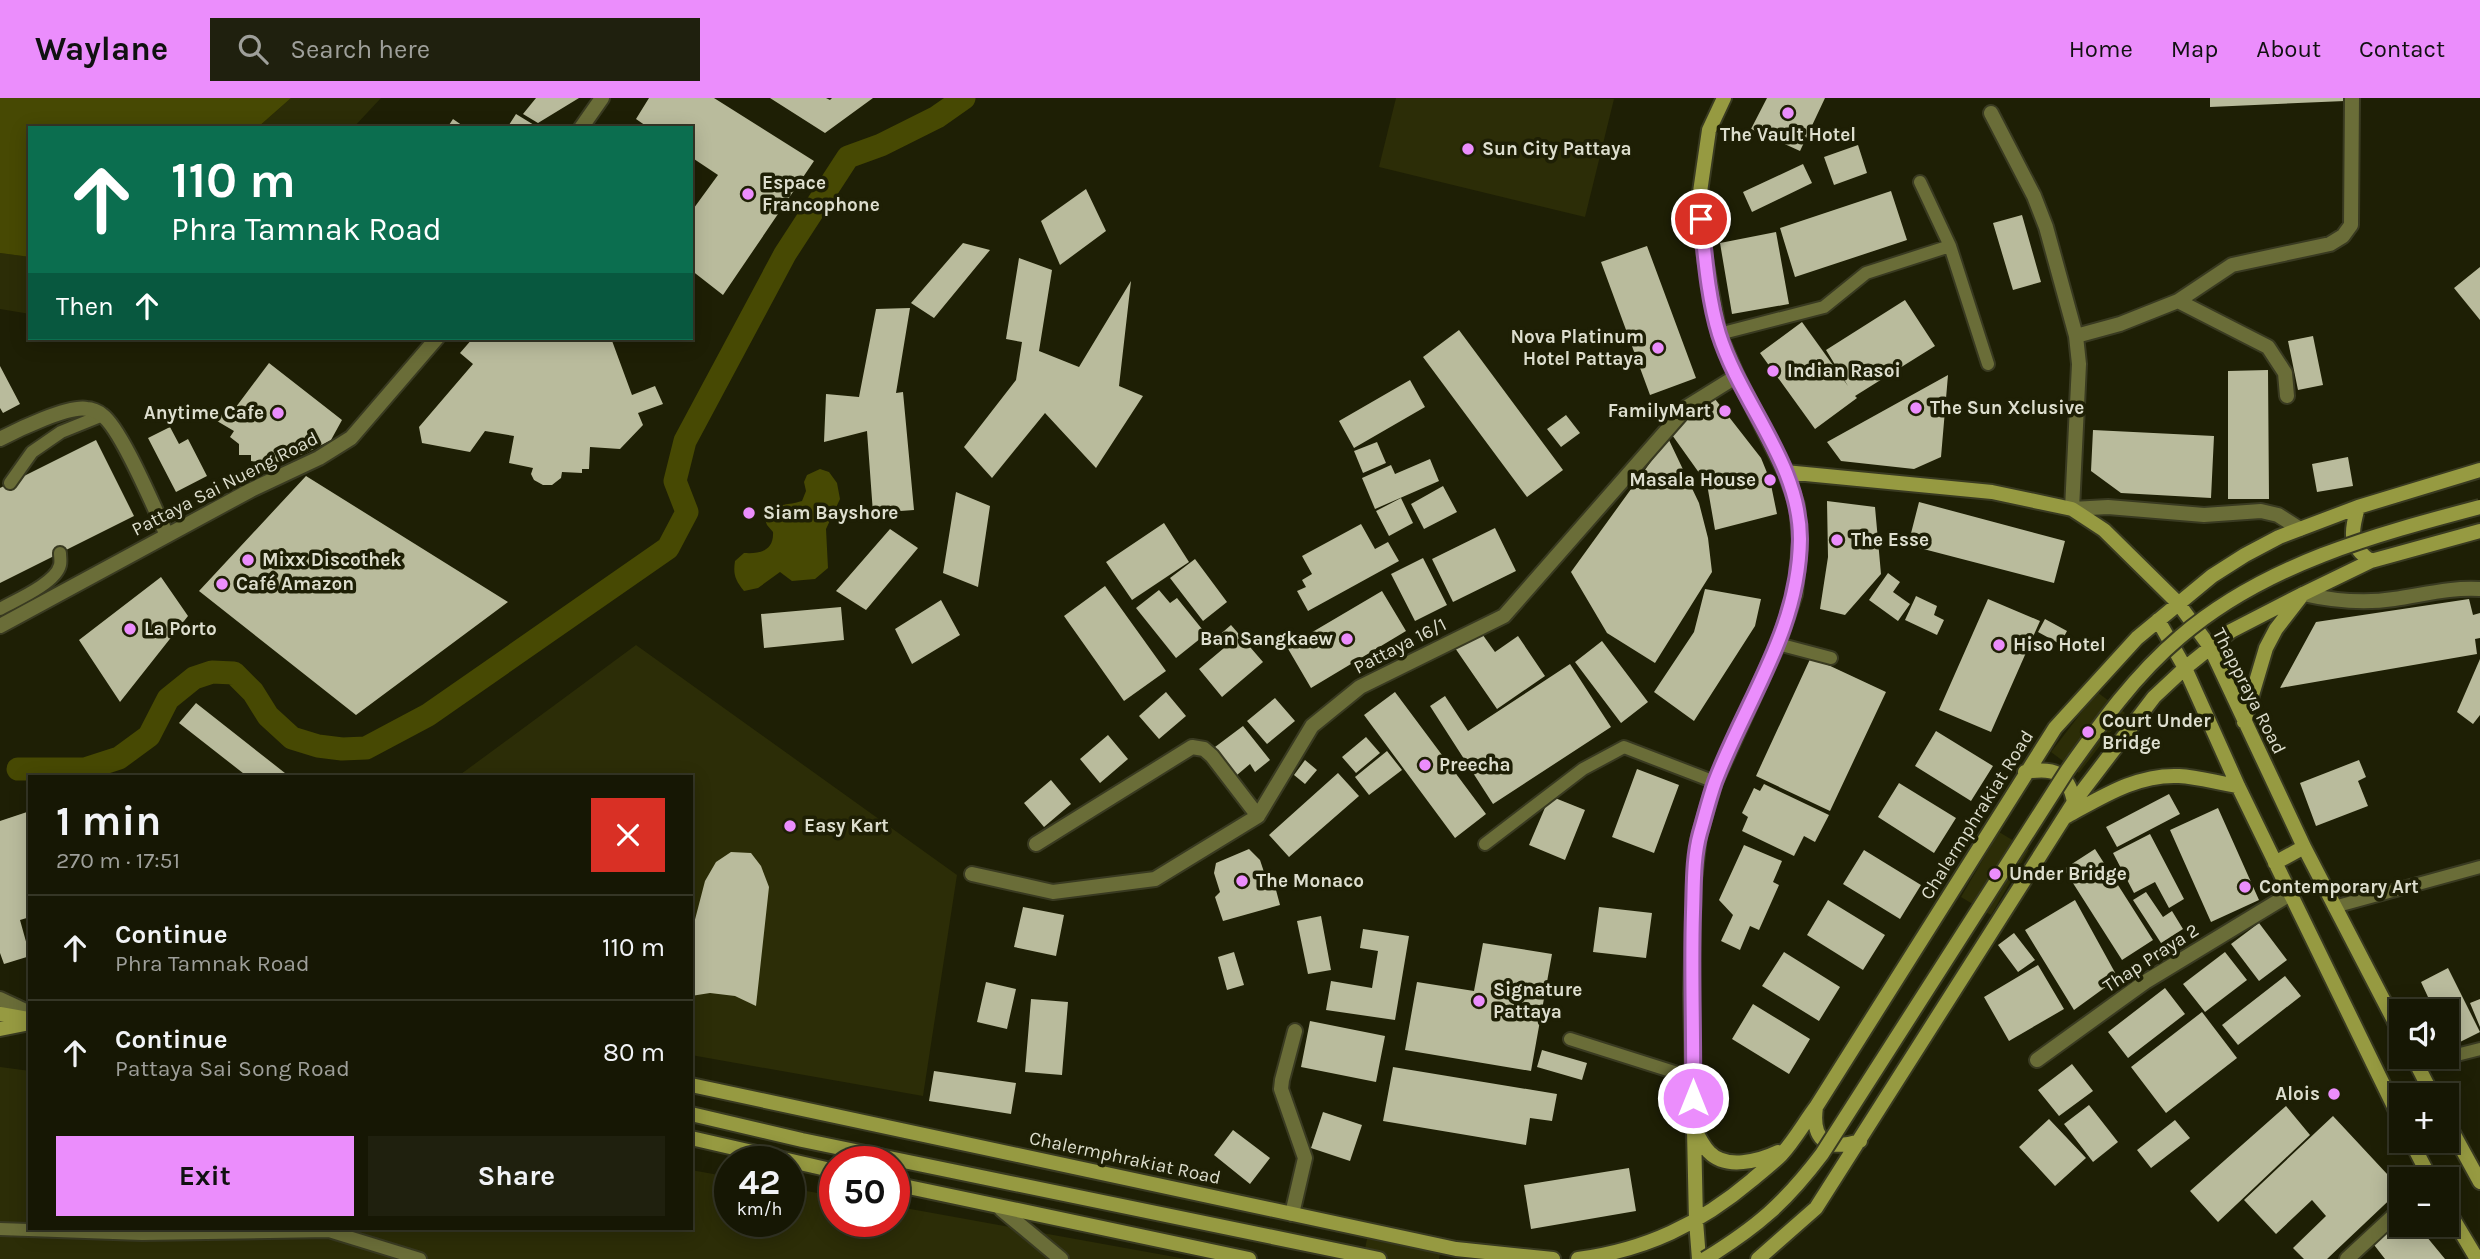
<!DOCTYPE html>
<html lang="en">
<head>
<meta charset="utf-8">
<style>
	:root { --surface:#161704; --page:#1f200e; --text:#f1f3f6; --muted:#9e9f9a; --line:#353626; --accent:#eb8dfc }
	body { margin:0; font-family:Karla,sans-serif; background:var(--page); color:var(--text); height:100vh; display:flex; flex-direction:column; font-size:26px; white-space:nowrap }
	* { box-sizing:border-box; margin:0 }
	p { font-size:23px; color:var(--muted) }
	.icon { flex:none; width:38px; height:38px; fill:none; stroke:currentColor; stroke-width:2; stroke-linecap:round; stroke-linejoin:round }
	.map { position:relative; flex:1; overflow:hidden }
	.side { position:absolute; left:28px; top:677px; width:665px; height:455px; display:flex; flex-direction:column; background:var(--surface); border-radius:0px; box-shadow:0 4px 18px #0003,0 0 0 2px var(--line) }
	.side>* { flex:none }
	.banner { position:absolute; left:28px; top:28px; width:665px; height:214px; border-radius:0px; box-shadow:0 4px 18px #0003,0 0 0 2px var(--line); background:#0b6e4f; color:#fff; overflow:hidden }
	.buttons { position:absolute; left:2389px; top:901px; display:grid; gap:14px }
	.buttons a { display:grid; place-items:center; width:70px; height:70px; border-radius:0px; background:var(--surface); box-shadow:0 4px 18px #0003,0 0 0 2px var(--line); font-size:35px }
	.speed { position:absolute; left:714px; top:1048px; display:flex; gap:14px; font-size:35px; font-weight:700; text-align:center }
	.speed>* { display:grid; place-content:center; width:91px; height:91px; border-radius:50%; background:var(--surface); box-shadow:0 4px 18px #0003,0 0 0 2px var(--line); line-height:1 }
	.speed small { font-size:18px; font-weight:400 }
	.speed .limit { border:10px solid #d22; background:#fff; color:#111 }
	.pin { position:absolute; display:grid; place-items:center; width:60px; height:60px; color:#fff; margin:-30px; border:4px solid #fff; border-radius:50%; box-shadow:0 2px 7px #0007 }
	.me { position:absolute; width:77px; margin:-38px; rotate:0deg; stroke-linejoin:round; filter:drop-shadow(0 0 5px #0008) }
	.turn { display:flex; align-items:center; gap:24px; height:147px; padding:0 28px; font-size:32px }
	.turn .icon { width:91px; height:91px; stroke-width:2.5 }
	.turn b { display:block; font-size:49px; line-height:60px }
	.then { display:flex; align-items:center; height:66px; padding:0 28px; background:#0003; gap:14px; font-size:26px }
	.round { display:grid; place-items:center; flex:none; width:74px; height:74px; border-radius:0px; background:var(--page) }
	.overview { display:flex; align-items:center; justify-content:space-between; height:119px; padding:0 28px }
	h1 { font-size:42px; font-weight:700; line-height:52px }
	.button { display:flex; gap:14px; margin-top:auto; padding:14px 28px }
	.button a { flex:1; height:80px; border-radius:0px; background:var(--accent); color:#111; font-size:28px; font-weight:700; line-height:80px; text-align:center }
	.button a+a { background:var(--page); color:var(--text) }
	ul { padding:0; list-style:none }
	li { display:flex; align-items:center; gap:21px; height:105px; padding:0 28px; border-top:2px solid var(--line) }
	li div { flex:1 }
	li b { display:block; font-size:26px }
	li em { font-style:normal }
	header { display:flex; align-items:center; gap:42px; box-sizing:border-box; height:98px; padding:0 35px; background:var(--accent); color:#111 }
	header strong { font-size:33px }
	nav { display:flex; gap:38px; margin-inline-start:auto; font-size:24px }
	.search { width:490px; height:63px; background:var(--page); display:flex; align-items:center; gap:18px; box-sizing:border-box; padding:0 24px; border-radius:0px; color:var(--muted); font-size:26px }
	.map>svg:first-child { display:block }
	.green { fill:#2c2d07 }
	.water { fill:#474903 }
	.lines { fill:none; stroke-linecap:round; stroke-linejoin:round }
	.canal { stroke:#474903; stroke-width:23 }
	.building { fill:#b9bb9c }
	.lane-casing { stroke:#393a21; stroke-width:16 }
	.street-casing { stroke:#393a21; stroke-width:18 }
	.secondary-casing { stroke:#393a21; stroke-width:18 }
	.lane { stroke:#6a6d38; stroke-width:12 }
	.street { stroke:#6a6d38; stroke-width:14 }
	.secondary { stroke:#969a41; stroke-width:14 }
	.secondary-bridge-casing { stroke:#393a21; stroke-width:18; stroke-linecap:butt }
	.secondary-bridge { stroke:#969a41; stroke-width:14 }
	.route-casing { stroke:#995ca4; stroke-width:18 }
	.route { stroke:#eb8dfc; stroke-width:12 }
	.poi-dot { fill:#eb8dfc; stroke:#1e1f05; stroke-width:2.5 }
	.labels { text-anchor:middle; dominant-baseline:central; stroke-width:7; stroke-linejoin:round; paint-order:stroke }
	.poi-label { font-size:19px; font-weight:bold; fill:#dddece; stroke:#1e1f05; text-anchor:start }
	.street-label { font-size:19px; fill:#dddece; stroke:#1e1f05 }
</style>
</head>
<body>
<header>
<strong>Waylane</strong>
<div class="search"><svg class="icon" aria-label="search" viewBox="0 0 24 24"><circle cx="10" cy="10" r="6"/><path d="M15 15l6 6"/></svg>Search here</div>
<nav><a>Home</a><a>Map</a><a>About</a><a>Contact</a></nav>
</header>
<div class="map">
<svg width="2480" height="1161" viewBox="0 0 2480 1161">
	<rect width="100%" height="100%" fill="#1e1f05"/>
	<path class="green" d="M291,0H381L353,30H257Z
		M1396,0L1614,1L1585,119L1379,69Z
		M0,155L30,159V216L0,211Z
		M636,547L957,777L923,998L691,957V679H457Z
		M2097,594L2125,615L2079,675L2051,654Z
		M1999,734L2029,752L1991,817L1961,799Z
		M0,969L30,973V1130H691V1072L730,1079V1124H789V1090L835,1098V1124H894V1108L1186,1161H0Z
		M1367,1141L1440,1156L1439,1161H1363Z"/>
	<path class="water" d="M0,0H291L257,30H30V159L0,155Z
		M820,371L829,374L837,385L840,401L826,431L828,470L815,481L792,483L780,474L758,490L744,493C735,482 733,476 735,463L744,455C760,456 774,453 773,434L767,427L764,419C778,403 783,409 802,403L806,393L804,384L807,377Z"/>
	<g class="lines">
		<path class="canal" d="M18,671H85L119,660L149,638L168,601L194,580L212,574L234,575L253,594L268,618L292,640L318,648L342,651L366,650L428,617L668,450L687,414L675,383L685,343L785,156L848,59L881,47L937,19L964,0"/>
	</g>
	<path class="building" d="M536,0H579L538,25L523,16Z
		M649,0H714L814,63L723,197L691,172V114L718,77L691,59V30H649L636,21Z
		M770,0H826L830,2L832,0H873L825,35Z
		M1767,0H1825L1800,53L1751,31Z
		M2210,0H2345V3L2210,9Z
		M516,16L539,30H507Z
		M453,21L466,30H447Z
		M1858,47L1867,75L1834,87L1824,59Z
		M1803,66L1812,85L1752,114L1743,94Z
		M1086,91L1106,133L1060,167L1041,123Z
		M1891,93L1907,142L1795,179L1780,130Z
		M2022,117L2041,184L2013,192L1993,125Z
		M1776,134L1789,206L1732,216L1720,145Z
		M963,145L990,152L934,220L911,205Z
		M1647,148L1696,280L1650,297L1601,164Z
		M1019,160L1052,172L1039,253L1079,269L1131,183L1119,288L1143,298L1096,370L1045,315L992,380L964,349L1016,282L1022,244L1006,241Z
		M2480,169V222L2454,190Z
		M1905,202L1935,248L1855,298L1857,300L1815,331L1760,255L1802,224L1848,288L1826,252Z
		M910,210L896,295L903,294L914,412L873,415L867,333L824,344L826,296L859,299L876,211Z
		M1459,232L1563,372L1527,399L1423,259Z
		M2313,238L2323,287L2298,292L2288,243Z
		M473,240H611L632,297L655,288L663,306L638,315L643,327L620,351L590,349L589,371H582V375L562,374L561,380L552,387H543L534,382L531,376L533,370L509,365L514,338L485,333L470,354L422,345L419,329L473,266L460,255Z
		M269,265L342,322L331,342L306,355L272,366L251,363V357H239V346L230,339L234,333L217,323L230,305L236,309Z
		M0,268L20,306L3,315L0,310Z
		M2268,272L2269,401H2228V273Z
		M1948,277L1941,359L1914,371L1841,363L1827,344Z
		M1410,282L1425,309L1354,350L1339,323Z
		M1715,301L1761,360L1770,382L1777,416L1715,432L1707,386L1670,334Z
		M1566,317L1580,335L1561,349L1547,331Z
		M170,329L179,346L188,341L207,378L176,394L148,340Z
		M2093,332L2214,338L2211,400L2121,395L2091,373Z
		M1668,340L1699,405L1708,440L1712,474L1655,565L1607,535L1571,474Z
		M96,342L134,418L0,485V390Z
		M1377,344L1386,365L1363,375L1354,353Z
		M2348,359L2353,388L2317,394L2312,366Z
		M1430,361L1439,383L1375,411L1362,380L1391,367L1395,376Z
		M306,378L508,504L356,617L199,493Z
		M1443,388L1457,414L1424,431L1411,406Z
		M956,394L990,408L978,489L943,475Z
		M1401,400L1413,425L1389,438L1376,413Z
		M1827,403L1875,409L1881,476L1845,517L1820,511L1828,459Z
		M1919,404L2065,443L2054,485L1908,447Z
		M1164,425L1189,464L1132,502L1106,464Z
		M1361,426L1375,451L1388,444L1399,463L1308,513L1297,493L1306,489L1302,482L1312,476L1302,458Z
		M1495,430L1516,473L1453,504L1432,461Z
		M890,431L918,450L866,512L836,493Z
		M1423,460L1447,507L1415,523L1391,476Z
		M1195,461L1227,504L1203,523L1170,480Z
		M1888,475L1900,484L1893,494L1910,506L1898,523L1869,502Z
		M161,479L188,518L120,604L79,542Z
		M1105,488L1166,573L1124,603L1064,518Z
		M1705,491L1761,501L1755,528L1694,623L1654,594L1694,534Z
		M1159,492L1170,505L1177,500L1206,536L1176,560L1136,510Z
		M1382,493L1406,533L1311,590L1287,549Z
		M1916,498L1937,508L1934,517L1944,522L1937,537L1905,522Z
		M1988,501L2040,523L1991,634L1939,612Z
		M2469,501L2473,517L2480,515V540L2475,541L2477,556L2280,590L2316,524Z
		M941,502L960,537L912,566L895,531Z
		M841,509L844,542L764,550L761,516Z
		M2045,521L2067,533L2060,546L2038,534Z
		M1231,527L1263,564L1222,599L1199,571L1224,550L1216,540Z
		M1480,533L1495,554L1518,538L1545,578L1497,611L1455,550Z
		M1602,543L1648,604L1621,625L1575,564Z
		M1811,559L1886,594L1830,713L1756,678Z
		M2480,561V617L2473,626L2457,614Z
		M1570,566L1611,629L1493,706L1430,608L1445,598L1468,633Z
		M1166,594L1186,618L1159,641L1139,618Z
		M1395,594L1486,716L1455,740L1364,617Z
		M1275,600L1295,623L1267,646L1247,623Z
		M196,605L290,679H248L179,625Z
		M1243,628L1270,662L1255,674L1250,666L1237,677L1215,649Z
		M1936,633L1993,668L1971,703L1915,668Z
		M1108,637L1128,661L1100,685L1080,661Z
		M1366,639L1380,655L1356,675L1342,659Z
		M1387,653L1402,672L1369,697L1355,679Z
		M1305,662L1317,672L1305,686L1294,677Z
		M2359,662L2366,679L2358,683L2368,708L2316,728L2300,685Z
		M1637,671L1679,687L1654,755L1612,739Z
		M1338,675L1359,698L1289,759L1269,737Z
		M1051,682L1071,706L1044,729L1024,705Z
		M1899,685L1956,720L1934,755L1878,719Z
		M1764,686L1829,717L1815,744L1804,738L1794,758L1742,733L1748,719L1742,715L1754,690L1760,693Z
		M2169,696L2180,716L2117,749L2106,729Z
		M1550,698L1585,712L1565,762L1529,747Z
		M2218,710L2259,802L2211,824L2170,732Z
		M30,713V819L20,822L30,858L4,866L0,855V723Z
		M2150,736L2184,801L2169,810L2155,784L2134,795L2113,755Z
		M1744,747L1782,763L1773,784L1779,787L1759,832L1750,828L1740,852L1721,843L1733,817L1719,802Z
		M1249,751L1260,762L1270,792H1276L1280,807L1223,823L1215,799L1220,794L1214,775L1216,765Z
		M2095,751L2153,842L2122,862L2064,771Z
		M1864,752L1921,787L1900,821L1843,786Z
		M731,754L751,755L761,768L769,789L756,908L735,898L710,895L691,898V837L705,783L716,764Z
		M2146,794L2163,819L2172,813L2183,831L2161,845L2133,802Z
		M1828,802L1885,837L1863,872L1807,837Z
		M2075,802L2118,880L2074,912L2025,832Z
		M1023,809L1064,817L1056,858L1014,849Z
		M1599,809L1652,815L1646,860L1593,854Z
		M1321,818L1331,872L1308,876L1297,823Z
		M2259,825L2287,862L2259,883L2231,846Z
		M1363,831L1409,838L1395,922L1326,912L1331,883L1372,890L1378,853L1360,850Z
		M2014,835L2035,862L2018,874L1998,847Z
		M1483,845L1552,856L1531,973L1405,952L1417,884L1474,893Z
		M1234,854L1244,887L1227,892L1218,859Z
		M1784,854L1840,889L1819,923L1762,888Z
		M2225,854L2247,882L2205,914L2183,886Z
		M2038,867L2064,911L2009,943L1984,899Z
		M2448,870L2480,934L2452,948L2446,936V914H2435L2421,884Z
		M2285,878L2301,898L2238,947L2222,927Z
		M986,884L1016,891L1007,931L977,924Z
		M2165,890L2185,916L2128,960L2108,934Z
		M1031,901L1068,904L1062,977L1025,974Z
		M2480,901V929L2470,905Z
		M1753,906L1810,941L1789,976L1732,941Z
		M2202,914L2237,960L2166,1015L2131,969Z
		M1310,923L1385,938L1376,984L1301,969Z
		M1542,952L1587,965L1582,982L1537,969Z
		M2072,966L2093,993L2059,1018L2038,992Z
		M1393,969L1557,996L1552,1023L1530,1020L1526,1047L1383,1023Z
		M934,973L1016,985L1011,1016L929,1003Z
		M2089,1007L2118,1044L2093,1064L2064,1026Z
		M2286,1008L2310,1037L2218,1124L2190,1093Z
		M1323,1014L1362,1027L1350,1063L1311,1050Z
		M2333,1018L2401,1091L2327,1161H2304L2293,1150L2326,1118L2312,1102L2276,1136L2244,1102Z
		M2049,1021L2086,1060L2055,1088L2019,1049Z
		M2175,1022L2190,1040L2151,1070L2137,1052Z
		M1233,1032L1270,1060L1250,1086L1214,1057Z
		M1629,1070L1636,1113L1531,1131L1524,1087Z
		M2401,1119V1127H2417L2445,1161H2385L2371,1143Z"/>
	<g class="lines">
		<g class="lane-casing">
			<path id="lane" d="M1950,148L1988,266
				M1719,236L1824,209L1866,175L1950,148L1920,84
				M10,385L32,354L61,334L103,317
				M0,511C16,502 56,485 60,467C61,463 60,459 60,455
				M1778,546L1831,560
				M1485,746L1583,671L1624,649L1715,684
				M2334,809L2480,769
				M1570,941L1693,980
				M2417,967L2480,951
				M0,1131L142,1136L329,1133L420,1161"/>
		</g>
		<g class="street-casing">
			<path id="street" d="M1991,15L2034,98L2046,129L2076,238
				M581,30L602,0
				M2178,203L2268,249L2285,275L2287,298
				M0,341C17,332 69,307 87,311C91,311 99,314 102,317C121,330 155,412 167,437
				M2300,431L2278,417L2261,413L2204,417L2108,409L2072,411L2079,266L2076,238L2120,226L2178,203L2232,167L2330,146L2343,138L2351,127L2352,0
				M2303,496C2334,503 2363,506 2394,501C2422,497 2452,489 2480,491
				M0,528L251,392L319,360L351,340L437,240
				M1036,746L1192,649L1204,651L1212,658L1258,718
				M972,776L1053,794L1155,781L1258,718L1312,628L1360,589L1504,518L1687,309L1737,278
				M0,901L30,915
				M2037,962L2145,884L2290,796
				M1001,1111L1061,1161
				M1292,1116L1305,1060L1281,991L1282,982L1295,933
				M2347,1161L2401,1111"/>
		</g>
		<g class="secondary-casing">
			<path id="secondary" d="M1785,374L1992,394L2072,411L2104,432L2178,505L2210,549L2304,749L2401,936
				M2358,409C2351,434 2348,448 2371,463
				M2158,522L2185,570L2238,688L2401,1023
				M2244,624L2266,550L2276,531L2300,500
				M2025,674C2054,669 2068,674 2074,704
				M2067,718C2102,699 2137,676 2179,678C2198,679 2218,685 2238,688
				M2275,765L2304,749
				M0,916L28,921
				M0,931L30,925
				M2413,959L2433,998
				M691,987L1456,1151L1553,1161
				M1816,1009C1811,1044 1829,1053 1860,1043
				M691,1016L802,1042L1379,1161
				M2446,1022L2480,1084
				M1694,1030C1698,1038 1703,1048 1709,1054C1726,1072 1759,1063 1778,1054
				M691,1040L835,1073
				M2411,1043L2431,1082
				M894,1086L1249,1161
				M2446,1109L2477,1161
				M1578,1161C1646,1152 1700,1126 1752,1082C1761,1074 1772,1066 1781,1057C1794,1043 1804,1025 1816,1009L2055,630L2137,540L2212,478L2245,457L2279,439L2358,409L2480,372
				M1699,1161L1696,1123L1691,896L1694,783L1699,738L1715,684L1778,546L1795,496L1800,444L1797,407L1785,374L1737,278L1719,236L1705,161L1699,101L1709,32L1724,0
				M1758,1161L1816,1110L2074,704L2154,599L2185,570L2231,533L2303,496L2371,463L2480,433"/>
		</g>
		<use href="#lane" class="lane"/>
		<use href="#street" class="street"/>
		<use href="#secondary" class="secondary"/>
		<g class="secondary-bridge-casing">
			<path id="secondary-bridge" d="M1705,1161C1757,1129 1785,1105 1822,1056L2067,673C2101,625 2135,577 2180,539C2265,466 2374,437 2480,409"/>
		</g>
		<use href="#secondary-bridge" class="secondary-bridge"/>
	</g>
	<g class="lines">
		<g class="route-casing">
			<path id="route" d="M1693,1000C1694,938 1691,876 1693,814C1694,788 1693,760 1700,735C1705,718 1709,701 1715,684C1746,602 1799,533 1800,441C1800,365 1741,306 1719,236C1708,200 1705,158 1701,121"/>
		</g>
		<use href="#route" class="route"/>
	</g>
	<g class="poi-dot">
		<circle cx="1788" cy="15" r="7"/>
		<circle cx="1468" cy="51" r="7"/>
		<circle cx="748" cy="96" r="7"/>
		<circle cx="1658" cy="250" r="7"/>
		<circle cx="1773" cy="273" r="7"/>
		<circle cx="1916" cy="310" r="7"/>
		<circle cx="1725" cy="313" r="7"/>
		<circle cx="278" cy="315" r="7"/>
		<circle cx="1770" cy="382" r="7"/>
		<circle cx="749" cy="415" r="7"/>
		<circle cx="1837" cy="442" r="7"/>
		<circle cx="248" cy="462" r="7"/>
		<circle cx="222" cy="486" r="7"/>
		<circle cx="130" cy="531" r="7"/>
		<circle cx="1347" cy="541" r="7"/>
		<circle cx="1999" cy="547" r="7"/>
		<circle cx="2088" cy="634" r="7"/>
		<circle cx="1425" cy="667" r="7"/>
		<circle cx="790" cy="728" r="7"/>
		<circle cx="1995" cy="776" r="7"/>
		<circle cx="1242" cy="783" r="7"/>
		<circle cx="2245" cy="789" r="7"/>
		<circle cx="1479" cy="903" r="7"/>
		<circle cx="2334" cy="996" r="7"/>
	</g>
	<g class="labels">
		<g class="poi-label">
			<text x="1788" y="37" text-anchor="middle">The Vault Hotel</text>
			<text x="1482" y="51">Sun City Pattaya</text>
			<text x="762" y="85">Espace<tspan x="762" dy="22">Francophone</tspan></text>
			<text x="1644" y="239" text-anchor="end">Nova Platinum<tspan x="1644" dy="22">Hotel Pattaya</tspan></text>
			<text x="1787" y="273">Indian Rasoi</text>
			<text x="1930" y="310">The Sun Xclusive</text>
			<text x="1711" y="313" text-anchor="end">FamilyMart</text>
			<text x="264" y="315" text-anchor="end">Anytime Cafe</text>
			<text x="1756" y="382" text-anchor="end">Masala House</text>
			<text x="763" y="415">Siam Bayshore</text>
			<text x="1851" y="442">The Esse</text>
			<text x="262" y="462">Mixx Discothek</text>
			<text x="236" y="486">Café Amazon</text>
			<text x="144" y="531">La Porto</text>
			<text x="1333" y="541" text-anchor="end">Ban Sangkaew</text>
			<text x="2013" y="547">Hiso Hotel</text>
			<text x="2102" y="623">Court Under<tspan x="2102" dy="22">Bridge</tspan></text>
			<text x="1439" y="667">Preecha</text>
			<text x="804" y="728">Easy Kart</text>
			<text x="2009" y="776">Under Bridge</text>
			<text x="1256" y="783">The Monaco</text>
			<text x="2259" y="789">Contemporary Art</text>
			<text x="1493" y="892">Signature<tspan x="1493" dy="22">Pattaya</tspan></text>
			<text x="2320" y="996" text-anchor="end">Alois</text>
		</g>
		<g class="street-label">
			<text transform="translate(225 386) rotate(-27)">Pattaya Sai Nueng Road</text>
			<text transform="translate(1400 548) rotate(-27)">Pattaya 16/1</text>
			<text transform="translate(2249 593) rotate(63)">Thappraya Road</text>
			<text transform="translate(1977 717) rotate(-58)">Chalermphrakiat Road</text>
			<text transform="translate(2151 860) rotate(-33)">Thap Praya 2</text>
			<text transform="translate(1125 1060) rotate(12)">Chalermphrakiat Road</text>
		</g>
	</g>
</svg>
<div class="buttons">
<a><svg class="icon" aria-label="sound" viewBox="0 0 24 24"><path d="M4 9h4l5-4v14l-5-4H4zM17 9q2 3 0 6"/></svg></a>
<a>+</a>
<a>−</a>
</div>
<div class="speed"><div>42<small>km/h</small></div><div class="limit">50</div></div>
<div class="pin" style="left:1701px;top:121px;background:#d93025"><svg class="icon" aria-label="arrive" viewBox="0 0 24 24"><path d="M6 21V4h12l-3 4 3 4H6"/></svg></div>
<svg class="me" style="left:1693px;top:1000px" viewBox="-20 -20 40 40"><circle r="17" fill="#eb8dfc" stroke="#fff" stroke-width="3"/><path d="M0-11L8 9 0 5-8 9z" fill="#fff"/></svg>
<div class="banner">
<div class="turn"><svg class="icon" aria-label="ahead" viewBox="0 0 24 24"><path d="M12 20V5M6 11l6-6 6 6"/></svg><div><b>110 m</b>Phra Tamnak Road</div></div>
<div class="then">Then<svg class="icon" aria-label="ahead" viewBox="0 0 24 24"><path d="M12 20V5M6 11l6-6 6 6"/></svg></div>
</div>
<section class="side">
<div class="overview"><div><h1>1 min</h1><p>270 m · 17:51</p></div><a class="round" style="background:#d93025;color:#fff"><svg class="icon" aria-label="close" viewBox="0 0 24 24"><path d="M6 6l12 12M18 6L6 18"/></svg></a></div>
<ul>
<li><svg class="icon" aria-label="ahead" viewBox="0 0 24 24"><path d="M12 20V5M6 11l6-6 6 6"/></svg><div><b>Continue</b><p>Phra Tamnak Road</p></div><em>110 m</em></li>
<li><svg class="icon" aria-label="ahead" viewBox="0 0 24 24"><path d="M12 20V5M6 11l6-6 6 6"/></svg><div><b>Continue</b><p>Pattaya Sai Song Road</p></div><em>80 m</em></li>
</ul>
<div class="button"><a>Exit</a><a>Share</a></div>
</section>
</div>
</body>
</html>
